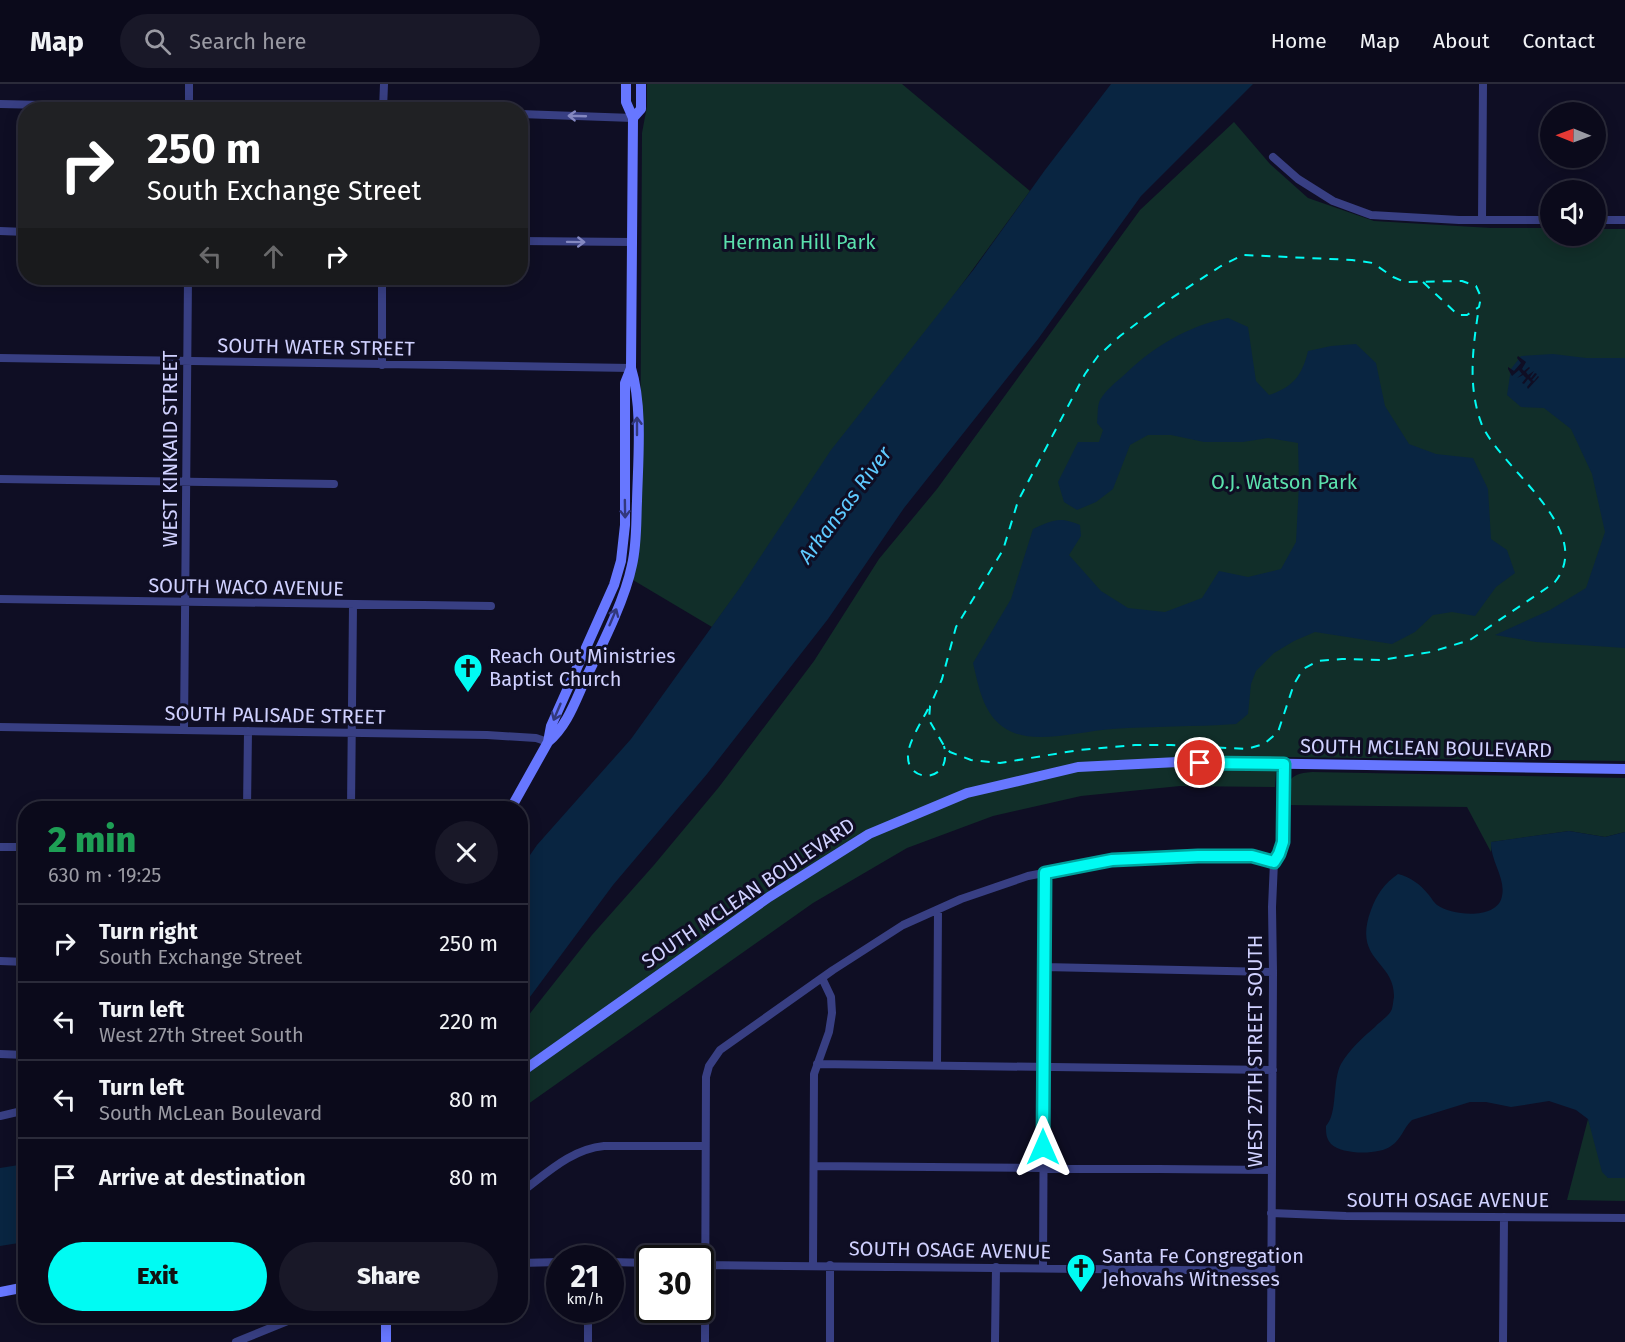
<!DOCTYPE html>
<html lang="en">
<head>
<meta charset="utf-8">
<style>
	:root { --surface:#0b0a1b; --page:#191828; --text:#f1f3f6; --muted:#9a9aa3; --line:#2b2b3a; --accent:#00fbf3 }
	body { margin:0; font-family:"Fira Sans",sans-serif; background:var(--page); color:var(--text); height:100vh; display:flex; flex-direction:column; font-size:22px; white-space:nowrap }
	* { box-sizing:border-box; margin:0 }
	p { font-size:20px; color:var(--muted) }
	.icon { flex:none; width:33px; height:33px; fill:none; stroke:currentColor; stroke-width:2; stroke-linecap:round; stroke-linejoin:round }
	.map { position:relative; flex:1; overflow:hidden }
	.drawer { position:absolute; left:18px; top:717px; width:510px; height:522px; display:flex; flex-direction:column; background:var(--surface); border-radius:24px; box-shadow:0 3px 15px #0003,0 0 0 2px var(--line) }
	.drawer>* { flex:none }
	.banner { position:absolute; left:18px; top:18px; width:510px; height:183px; border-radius:24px; box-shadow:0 3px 15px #0003,0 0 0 2px var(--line); background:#202124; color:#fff; overflow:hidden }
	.needle { width:39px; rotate:271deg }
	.fabs { position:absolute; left:1540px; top:18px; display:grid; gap:12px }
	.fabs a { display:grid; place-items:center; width:66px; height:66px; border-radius:50%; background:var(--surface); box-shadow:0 3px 15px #0003,0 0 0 2px var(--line); font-size:30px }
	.speed { position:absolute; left:546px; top:1161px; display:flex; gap:12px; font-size:30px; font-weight:700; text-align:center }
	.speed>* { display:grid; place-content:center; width:78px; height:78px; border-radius:50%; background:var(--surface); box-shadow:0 3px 15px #0003,0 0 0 2px var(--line); line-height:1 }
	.speed small { font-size:15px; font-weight:400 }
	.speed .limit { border:3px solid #111; border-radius:9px; background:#fff; color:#111 }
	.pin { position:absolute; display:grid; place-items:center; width:51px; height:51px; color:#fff; margin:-26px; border:3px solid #fff; border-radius:50%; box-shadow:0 2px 6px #0007 }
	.me { position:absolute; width:66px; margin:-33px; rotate:0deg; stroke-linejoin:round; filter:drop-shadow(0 0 4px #0008) }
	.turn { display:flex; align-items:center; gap:21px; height:126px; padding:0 30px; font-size:27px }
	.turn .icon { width:78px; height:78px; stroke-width:2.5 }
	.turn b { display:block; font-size:42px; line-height:51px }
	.lanes { display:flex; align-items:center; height:57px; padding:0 30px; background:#0003; justify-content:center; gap:30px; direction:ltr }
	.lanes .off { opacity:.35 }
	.round { display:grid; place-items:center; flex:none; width:63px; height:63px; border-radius:32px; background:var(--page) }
	.summary { display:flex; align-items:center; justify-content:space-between; height:102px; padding:0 30px }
	h1 { font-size:36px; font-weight:800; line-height:45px; color:#1e9e55 }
	.cta { display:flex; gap:12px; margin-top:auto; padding:12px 30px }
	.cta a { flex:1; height:69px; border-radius:36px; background:var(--accent); color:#111; font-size:24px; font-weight:800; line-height:69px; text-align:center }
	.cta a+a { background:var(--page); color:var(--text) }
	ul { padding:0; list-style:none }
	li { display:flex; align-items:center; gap:18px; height:78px; padding:0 30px; border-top:2px solid var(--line) }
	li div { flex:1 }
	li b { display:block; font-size:22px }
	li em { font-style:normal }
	header { display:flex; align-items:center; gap:36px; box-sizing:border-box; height:84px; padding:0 30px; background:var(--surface); border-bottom:2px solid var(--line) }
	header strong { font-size:28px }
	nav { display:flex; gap:33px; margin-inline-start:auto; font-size:21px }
	.search { width:420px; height:54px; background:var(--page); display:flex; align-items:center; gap:15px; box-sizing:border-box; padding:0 21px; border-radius:33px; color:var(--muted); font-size:22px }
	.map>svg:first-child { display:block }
	.green { fill:#112e29 }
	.water { fill:#092541 }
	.pier { fill:#0f0e24 }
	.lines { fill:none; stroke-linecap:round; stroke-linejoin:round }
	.street { stroke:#383f83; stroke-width:8 }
	.secondary { stroke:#6777ff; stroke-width:10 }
	.rail { stroke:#00fbf3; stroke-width:2; stroke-dasharray:9 8; stroke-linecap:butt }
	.oneway { stroke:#8488c1 }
	.oneway2 { stroke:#32387c }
	.route-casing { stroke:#00a39e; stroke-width:15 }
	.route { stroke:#00fbf3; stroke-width:10 }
	.labels { text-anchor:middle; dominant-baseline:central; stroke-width:6; stroke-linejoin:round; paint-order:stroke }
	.park-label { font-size:20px; fill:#5be1ad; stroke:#0f0e24 }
	.street-label { font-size:20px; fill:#d0d1ff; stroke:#0f0e24 }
	.poi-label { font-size:20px; fill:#d0d1ff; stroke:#0f0e24; text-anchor:start }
	.water-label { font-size:21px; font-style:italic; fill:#5ecaff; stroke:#0f0e24 }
</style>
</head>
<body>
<header>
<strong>Map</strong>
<div class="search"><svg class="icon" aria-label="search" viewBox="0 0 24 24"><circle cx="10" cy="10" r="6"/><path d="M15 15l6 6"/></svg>Search here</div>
<nav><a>Home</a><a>Map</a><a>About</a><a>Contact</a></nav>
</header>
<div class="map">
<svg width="1625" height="1258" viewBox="0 0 1625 1258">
	<rect width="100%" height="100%" fill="#0f0e24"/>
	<path class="green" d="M647,0H902L1030,107L712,543L633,496L640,423L642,49L647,22Z
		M1234,38L1270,80L1308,114L1374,137L1491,144H1551V152H1596V145H1625V677L1277,673L1275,703L1180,702L1081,712L993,732L907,764L813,819L521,1025L520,942L592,851L654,781L719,703L814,577L879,475L937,405L1140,126Z
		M1312,688L1625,694V748L1605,753L1569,747L1492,758L1491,768L1467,723L1287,721C1288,698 1286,690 1312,688Z
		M1588,1035L1608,1094H1625V1117L1567,1116Z"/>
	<path class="water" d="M1111,0H1253L1141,112L1038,255L904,424L828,535L707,690L613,801L521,925V784L537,761L631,655L739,505L831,366L974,185L1045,86Z
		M1228,234L1248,243L1256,297L1269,311C1293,303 1302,292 1308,267L1331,262L1356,260L1376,279L1385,322L1409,360L1436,370L1473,374L1488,405L1491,455L1507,466L1515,489L1496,503L1475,532L1452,528L1433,531L1415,548L1392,560L1315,548L1294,557L1274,569L1256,587L1251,600L1248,630L1236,640C1194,643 1153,642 1112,645C1083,647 1038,660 1012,648C984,636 979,604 973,579L1011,515L1033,445C1053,436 1059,432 1080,441L1081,452L1069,471L1101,507L1128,524L1165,528L1202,514L1219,487L1248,493L1281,485L1296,458L1299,400L1298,359L1268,354L1243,358H1204L1171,351H1148L1130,361L1113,405L1096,418L1077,426L1064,418L1058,398L1078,358H1099L1103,346L1097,339C1098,332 1097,322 1100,316C1105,307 1116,298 1123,292C1153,263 1187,242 1228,234Z
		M1553,270L1586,274H1625V564L1536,558L1495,551L1550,526L1586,504L1605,448L1592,390L1571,345L1544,324L1521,323L1507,311L1511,285L1521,272Z
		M1569,747L1605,753L1625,748V1094H1608L1602,1088L1588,1035L1576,1026L1549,1017L1511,1023L1486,1018H1470L1412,1036C1403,1044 1402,1055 1391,1062C1380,1071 1342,1071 1331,1060C1326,1054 1326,1049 1326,1042C1338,1029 1332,997 1341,980C1349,966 1363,953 1375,943C1379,938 1388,933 1391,927C1393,924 1393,917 1394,913C1395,876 1352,877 1371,826C1377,810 1384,800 1398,790C1410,793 1420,800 1428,810C1431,813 1434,819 1437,821C1452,832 1498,836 1502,812C1506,794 1490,776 1491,758Z
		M25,1080V1158L0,1162V1084Z"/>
	<path class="pier" d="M1518,272L1526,278L1522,285L1524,287L1529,283L1530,284L1526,288L1528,291L1534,287L1530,293L1531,294L1535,289L1537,290L1532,296L1534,297L1538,292L1539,293L1528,305L1527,303L1531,298L1528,295L1524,300L1522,299L1526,294L1523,291L1517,294L1522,290L1519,286L1512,292L1508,285V283L1514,287L1521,279L1517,274Z"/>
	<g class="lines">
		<path class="street" d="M0,20L266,26
			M189,26V0
			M383,26L384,0
			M520,30L633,34
			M1273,73L1298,95L1333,117L1371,131L1459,136H1551
			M1482,136L1483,0
			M1596,136H1625
			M0,147L26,148
			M520,157L632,158
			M0,274L631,284
			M382,281V194
			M0,395L334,400
			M0,515L491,522
			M0,643L487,651L536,654L548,658
			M184,646L188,194
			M247,724L248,647
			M351,724L353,521
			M0,763H26
			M0,877L26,878
			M1044,883L1273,888
			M0,970L26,971
			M817,980L1273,986
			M937,981L938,826
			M0,1032L26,1026
			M814,1082L1272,1086
			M520,1109C546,1090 571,1065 604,1062H705
			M1271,1129L1346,1132L1625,1134
			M610,1178L650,1179
			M520,1179L560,1178
			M702,1181L1271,1187
			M813,1181L814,990L829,948L832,929L831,913L822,894
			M1043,1184L1045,789
			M236,1258L300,1232
			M588,1258V1226
			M705,1258L706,993L709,982L720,966L833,886L903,841L961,815L1028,792L1112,776L1198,772H1252L1274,778
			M830,1258V1181
			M995,1258L996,1183
			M1271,1258L1273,888L1272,823L1274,778L1279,770L1283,758L1282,717L1284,680
			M1503,1258L1504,1133"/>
		<path class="secondary" d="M633,34L641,25V0
			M548,658C567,642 575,618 585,596C601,563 625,516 632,481C637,460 636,438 637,417C638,376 643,323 631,284L633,34L626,18V0
			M511,724L548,658L551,642L614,501L621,477L625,441V299L631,284
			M520,989L769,813L869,750L967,709L1078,683L1178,678L1625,685
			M0,1208L26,1203
			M386,1258V1232"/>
		<path class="rail" d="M1423,198L1458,231H1467L1479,223L1481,213L1476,202L1462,197L1405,198L1393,193L1373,179L1352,176L1243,171L1221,182L1164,219L1120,252L1098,272L1085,290L1018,417L1003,466L956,543L942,595L930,622L929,636L943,660L950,668L971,676L1000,679L1079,666L1135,661H1171L1247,665L1264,660L1278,648L1294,600L1303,585L1318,577L1342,575L1382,576L1431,568L1470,556L1554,499C1598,447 1501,385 1482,341C1467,303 1473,262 1479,223
			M928,625C922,637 907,660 908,673C908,700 953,699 944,662"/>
	</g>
	<defs><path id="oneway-shaft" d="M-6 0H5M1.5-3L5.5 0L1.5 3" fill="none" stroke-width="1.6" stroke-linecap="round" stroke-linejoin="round" transform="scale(1.5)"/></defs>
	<g class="oneway">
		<use href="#oneway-shaft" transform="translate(577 32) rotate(-178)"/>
		<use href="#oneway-shaft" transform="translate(576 158) rotate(1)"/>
	</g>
	<g class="oneway2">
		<use href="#oneway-shaft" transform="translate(637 342) rotate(-90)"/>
		<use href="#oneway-shaft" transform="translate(625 425) rotate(89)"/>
		<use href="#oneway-shaft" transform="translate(613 533) rotate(-67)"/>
		<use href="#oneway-shaft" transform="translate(557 628) rotate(113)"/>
	</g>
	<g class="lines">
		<g class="route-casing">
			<path id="route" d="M1043,1063L1045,789L1112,776L1134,775L1198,772H1252L1274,778L1279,770L1283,758L1284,680L1200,679"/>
		</g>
		<use href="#route" class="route"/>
	</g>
	<defs>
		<g id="church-pin" transform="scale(1.5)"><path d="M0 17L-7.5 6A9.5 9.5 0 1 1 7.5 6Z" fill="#00fbf3" stroke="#0f0e24"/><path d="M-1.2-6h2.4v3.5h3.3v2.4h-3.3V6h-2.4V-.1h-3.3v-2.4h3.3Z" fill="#111"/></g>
	</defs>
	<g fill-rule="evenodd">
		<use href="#church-pin" x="468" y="584"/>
		<use href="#church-pin" x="1081" y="1184"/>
	</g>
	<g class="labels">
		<g class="park-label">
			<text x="799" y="158">Herman Hill Park</text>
			<text x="1284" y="398">O.J. Watson Park</text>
		</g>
		<g class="street-label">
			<text transform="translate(316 263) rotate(1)">SOUTH WATER STREET</text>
			<text transform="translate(170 365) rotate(-90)">WEST KINKAID STREET</text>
			<text transform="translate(246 503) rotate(1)">SOUTH WACO AVENUE</text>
			<text transform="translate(275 631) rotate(1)">SOUTH PALISADE STREET</text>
			<text transform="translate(1426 664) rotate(1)">SOUTH MCLEAN BOULEVARD</text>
			<text transform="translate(748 809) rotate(-34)">SOUTH MCLEAN BOULEVARD</text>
			<text transform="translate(1255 967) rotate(-90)">WEST 27TH STREET SOUTH</text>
			<text x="1448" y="1116">SOUTH OSAGE AVENUE</text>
			<text transform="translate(950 1166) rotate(1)">SOUTH OSAGE AVENUE</text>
		</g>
		<g class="poi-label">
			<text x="489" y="572">Reach Out Ministries<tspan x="489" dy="23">Baptist Church</tspan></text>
			<text x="1102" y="1172">Santa Fe Congregation<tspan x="1102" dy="23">Jehovahs Witnesses</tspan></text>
		</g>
		<g class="water-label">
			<text transform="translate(845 421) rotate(-53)">Arkansas River</text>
		</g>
	</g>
</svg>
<div class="fabs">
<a><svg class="needle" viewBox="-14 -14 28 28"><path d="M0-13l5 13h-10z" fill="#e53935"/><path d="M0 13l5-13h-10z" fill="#9a9aa3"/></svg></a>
<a><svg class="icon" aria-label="sound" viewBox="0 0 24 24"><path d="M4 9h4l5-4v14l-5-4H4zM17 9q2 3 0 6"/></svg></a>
</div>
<div class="speed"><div>21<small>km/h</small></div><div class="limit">30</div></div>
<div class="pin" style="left:1200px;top:679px;background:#d93025"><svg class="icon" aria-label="arrive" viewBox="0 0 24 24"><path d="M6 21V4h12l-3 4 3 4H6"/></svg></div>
<svg class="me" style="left:1043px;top:1063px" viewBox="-20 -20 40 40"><path d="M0-17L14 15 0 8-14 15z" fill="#00fbf3" stroke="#fff" stroke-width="4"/></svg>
<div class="banner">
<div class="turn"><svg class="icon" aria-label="right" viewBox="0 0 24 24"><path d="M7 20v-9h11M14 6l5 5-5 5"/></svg><div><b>250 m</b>South Exchange Street</div></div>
<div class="lanes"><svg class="icon off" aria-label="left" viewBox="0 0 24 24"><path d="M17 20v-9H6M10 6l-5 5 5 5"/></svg><svg class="icon off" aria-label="ahead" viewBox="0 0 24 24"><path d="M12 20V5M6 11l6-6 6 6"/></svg><svg class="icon" aria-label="right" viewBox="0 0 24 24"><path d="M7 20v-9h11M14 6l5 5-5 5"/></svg></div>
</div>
<section class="drawer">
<div class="summary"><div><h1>2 min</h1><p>630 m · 19:25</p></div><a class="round"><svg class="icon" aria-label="close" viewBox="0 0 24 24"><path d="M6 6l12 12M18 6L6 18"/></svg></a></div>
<ul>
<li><svg class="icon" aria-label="right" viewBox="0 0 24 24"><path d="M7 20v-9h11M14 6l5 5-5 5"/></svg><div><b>Turn right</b><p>South Exchange Street</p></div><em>250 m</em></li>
<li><svg class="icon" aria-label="left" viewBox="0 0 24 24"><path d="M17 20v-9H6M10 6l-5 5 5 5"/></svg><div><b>Turn left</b><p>West 27th Street South</p></div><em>220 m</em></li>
<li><svg class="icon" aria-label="left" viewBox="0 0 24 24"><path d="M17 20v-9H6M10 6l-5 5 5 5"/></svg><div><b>Turn left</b><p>South McLean Boulevard</p></div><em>80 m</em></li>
<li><svg class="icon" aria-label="arrive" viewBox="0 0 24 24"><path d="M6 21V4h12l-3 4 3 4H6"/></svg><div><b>Arrive at destination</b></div><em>80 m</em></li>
</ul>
<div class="cta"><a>Exit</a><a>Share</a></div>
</section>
</div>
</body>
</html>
